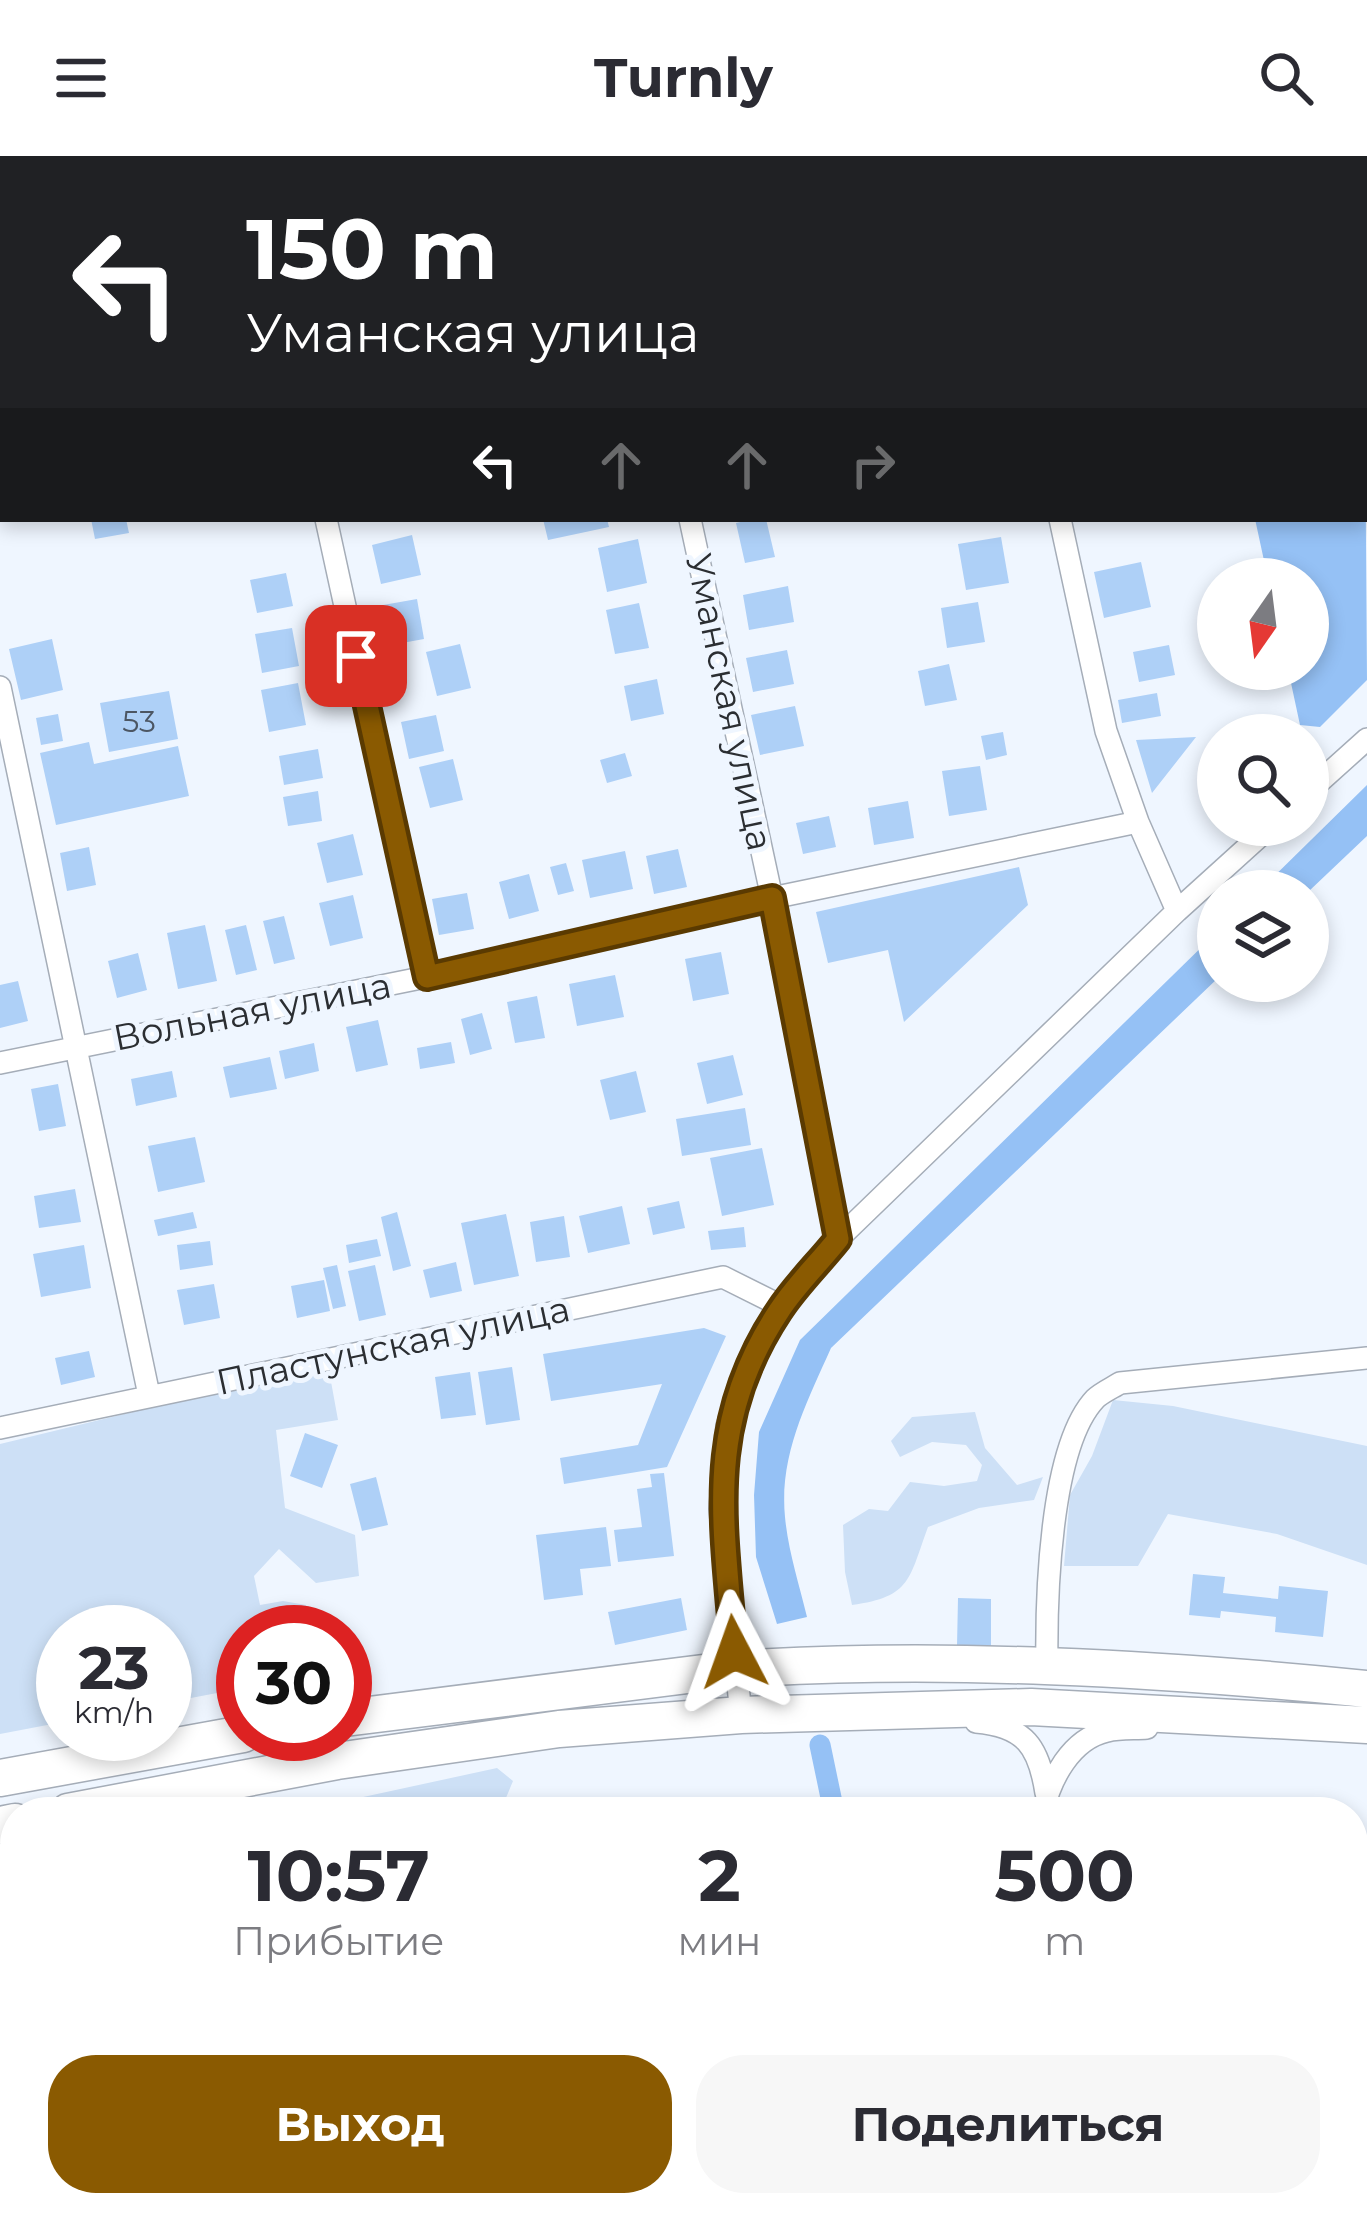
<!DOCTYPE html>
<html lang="ru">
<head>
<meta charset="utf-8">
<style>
	:root { --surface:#fff; --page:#f7f7f7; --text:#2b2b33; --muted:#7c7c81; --accent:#8a5a01 }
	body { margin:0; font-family:Montserrat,sans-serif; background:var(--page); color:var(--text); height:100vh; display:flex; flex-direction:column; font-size:45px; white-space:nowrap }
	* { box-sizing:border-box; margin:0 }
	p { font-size:39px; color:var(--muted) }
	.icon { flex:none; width:66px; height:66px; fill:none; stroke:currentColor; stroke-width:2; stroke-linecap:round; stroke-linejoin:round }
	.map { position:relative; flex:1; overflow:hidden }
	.drawer { position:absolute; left:0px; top:1641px; width:1368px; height:420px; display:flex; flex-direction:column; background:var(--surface); border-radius:48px 48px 0 0; box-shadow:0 6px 18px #0003 }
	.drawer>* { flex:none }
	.top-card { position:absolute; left:0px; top:0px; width:1368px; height:366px; box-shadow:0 6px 18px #0003; background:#202124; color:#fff; overflow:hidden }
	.needle { width:78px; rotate:194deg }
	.buttons { position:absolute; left:1197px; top:402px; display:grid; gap:24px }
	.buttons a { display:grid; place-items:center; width:132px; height:132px; border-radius:50%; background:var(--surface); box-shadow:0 6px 18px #0003; font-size:60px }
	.speed { position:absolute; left:36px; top:1449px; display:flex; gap:24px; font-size:60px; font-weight:700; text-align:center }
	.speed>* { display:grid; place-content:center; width:156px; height:156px; border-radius:50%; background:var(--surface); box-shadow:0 6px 18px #0003; line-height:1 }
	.speed small { font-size:30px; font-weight:400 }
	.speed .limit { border:18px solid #d22; background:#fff; color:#111 }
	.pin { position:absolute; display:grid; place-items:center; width:102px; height:102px; color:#fff; margin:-51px; border-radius:24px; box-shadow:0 6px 18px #0006 }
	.me { position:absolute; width:132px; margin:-66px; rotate:356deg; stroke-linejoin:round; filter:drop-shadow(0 0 9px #0008) }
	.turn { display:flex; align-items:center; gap:42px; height:252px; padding:0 48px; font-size:54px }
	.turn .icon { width:156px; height:156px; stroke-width:2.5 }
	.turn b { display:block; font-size:84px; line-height:102px }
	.lanes { display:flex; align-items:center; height:114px; padding:0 48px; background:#0003; justify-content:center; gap:60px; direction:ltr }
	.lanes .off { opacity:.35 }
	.eta { display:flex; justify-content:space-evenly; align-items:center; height:204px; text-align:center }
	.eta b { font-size:72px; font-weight:700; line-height:84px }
	.primary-button { display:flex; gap:24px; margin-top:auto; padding:24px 48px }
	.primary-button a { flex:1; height:138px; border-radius:48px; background:var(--accent); color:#fff; font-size:48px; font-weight:700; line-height:138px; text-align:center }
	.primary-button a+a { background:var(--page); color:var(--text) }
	header { display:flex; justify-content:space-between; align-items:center; height:156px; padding:0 48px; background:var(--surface); font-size:54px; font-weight:700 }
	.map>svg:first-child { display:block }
	.green { fill:#cde0f6 }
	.water { fill:#95c1f5 }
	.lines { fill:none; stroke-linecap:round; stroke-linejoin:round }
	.canal { stroke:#95c1f5; stroke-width:21 }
	.building { fill:#aed0f7 }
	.minor-casing { stroke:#a5adb8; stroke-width:24 }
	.primary-casing { stroke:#a5adb8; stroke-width:39 }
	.minor { stroke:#fff; stroke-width:21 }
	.primary { stroke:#fff; stroke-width:36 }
	.route-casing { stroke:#5a3a01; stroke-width:30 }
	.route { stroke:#8a5a01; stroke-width:21 }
	.labels { text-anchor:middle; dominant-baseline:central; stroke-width:10; stroke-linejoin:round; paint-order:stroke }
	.number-label { font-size:30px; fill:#4c5663 }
	.street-label { font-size:36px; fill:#2b2e32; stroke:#eff6ff }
</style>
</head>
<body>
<header><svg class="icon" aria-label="menu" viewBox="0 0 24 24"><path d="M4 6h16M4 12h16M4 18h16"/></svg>Turnly<svg class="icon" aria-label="search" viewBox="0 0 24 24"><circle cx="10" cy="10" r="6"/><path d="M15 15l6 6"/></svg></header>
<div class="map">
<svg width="1367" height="2061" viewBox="0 0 1367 2061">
	<rect width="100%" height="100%" fill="#eff6ff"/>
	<path class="green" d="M328,1209L338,1264L276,1274L285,1352L355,1379L359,1420L316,1427L279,1393L254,1420L260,1449L283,1445L306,1449L311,1476H243V1532L165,1547V1476H63V1566L0,1578V1288Z
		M1113,1244L1173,1250L1367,1290V1409L1277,1378L1168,1358L1138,1410H1064L1070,1339L1092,1300Z
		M975,1256L985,1292L1017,1329L1043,1321L1034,1344L979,1352L928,1371C909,1422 912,1441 852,1449L845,1416L843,1369L869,1353L888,1355L910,1326L944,1330L977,1325L982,1309L966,1289L932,1286L900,1301L891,1285L912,1261Z
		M497,1612L513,1625L503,1649L472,1656H294Z"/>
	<path class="water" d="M1365,247L1367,524L1320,571L1300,569L1288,513H1308V423H1268L1255,363H1365Z
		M1367,629V680L1308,736L1259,735Z
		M1218,775V822L831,1192C807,1246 779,1299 785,1361C788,1394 799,1428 807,1461L777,1468L756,1401L754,1339L759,1276L800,1184Z"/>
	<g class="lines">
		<path class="canal" d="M820,1589L834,1656
			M819,2061L823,2046"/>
	</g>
	<path class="building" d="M91,363H126L129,377L95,383Z
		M543,363H607L609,371L548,384Z
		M754,363H766L775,401L745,407L736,367Z
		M412,379L421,419L381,428L372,389Z
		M1001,381L1009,427L966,434L958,388Z
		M638,383L647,427L607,436L598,392Z
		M1141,406L1151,451L1104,462L1094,416Z
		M286,417L293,450L257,457L250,424Z
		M788,430L794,466L749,474L743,439Z
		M417,443L424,483L380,491L372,451Z
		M978,446L985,486L947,492L941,452Z
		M639,447L649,492L615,498L606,454Z
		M292,472L299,510L262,517L255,478Z
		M52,483L63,534L21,544L9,493Z
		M460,488L471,532L437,540L426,496Z
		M1169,489L1175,519L1139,526L1133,496Z
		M787,494L794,528L753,536L746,502Z
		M949,508L957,544L925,550L918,515Z
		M657,523L664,558L631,565L624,530Z
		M298,527L306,569L269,576L261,534Z
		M169,535L178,583L109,596L100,547Z
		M1157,537L1161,560L1122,567L1118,544Z
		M795,550L804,590L760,599L751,559Z
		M58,558L63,585L41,589L36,562Z
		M436,559L444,595L409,603L401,566Z
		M1003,576L1007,599L986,604L981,580Z
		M1196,581L1152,637L1136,584Z
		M89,586L94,608L178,590L189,640L56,669L40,597Z
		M318,593L323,622L284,629L279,600Z
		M625,597L632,620L607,627L600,604Z
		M453,603L463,644L430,652L419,611Z
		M980,610L987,654L949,660L942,615Z
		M318,635L322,665L288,670L283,641Z
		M908,645L914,682L874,689L868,652Z
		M829,660L836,691L803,698L796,667Z
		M353,678L363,719L327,727L317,687Z
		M89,691L96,729L67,735L60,697Z
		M678,693L687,731L654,738L646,700Z
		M625,695L633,733L590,742L582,704Z
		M566,707L574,735L558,739L550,711Z
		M1019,711L1028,749L904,866L888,794L828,807L816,756Z
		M529,718L539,755L509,763L499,726Z
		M467,737L474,773L439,779L432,743Z
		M353,739L363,782L330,790L319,747Z
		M284,760L295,803L274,808L263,765Z
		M205,769L217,825L178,833L167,777Z
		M246,769L257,814L236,819L225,774Z
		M721,796L729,838L693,845L685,803Z
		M138,797L147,834L117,842L108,805Z
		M615,819L624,861L577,870L569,828Z
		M18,825L28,865L0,872V829Z
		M537,840L545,882L515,887L507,846Z
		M482,857L492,893L470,899L461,863Z
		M378,864L388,909L356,916L346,871Z
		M451,886L455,907L420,913L417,892Z
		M314,887L319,915L285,923L279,895Z
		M733,899L743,939L707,948L697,907Z
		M270,901L277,933L230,942L223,911Z
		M172,915L177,941L136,950L131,923Z
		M636,915L646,956L610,964L600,924Z
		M58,928L66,970L39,975L31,933Z
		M745,952L751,989L682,1000L676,963Z
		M195,981L205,1026L158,1036L148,990Z
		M762,992L774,1049L722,1060L710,1002Z
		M75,1033L81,1066L39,1072L34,1040Z
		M679,1045L685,1072L653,1079L647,1052Z
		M622,1050L630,1088L588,1097L579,1060Z
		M193,1056L197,1072L158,1080L154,1064Z
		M397,1056L411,1110L393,1115L381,1061Z
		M506,1058L519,1120L474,1129L461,1067Z
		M564,1060L570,1101L536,1106L530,1066Z
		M744,1071L746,1091L711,1094L708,1075Z
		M377,1083L381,1100L349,1107L346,1089Z
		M210,1085L213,1109L180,1114L177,1089Z
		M84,1089L91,1132L41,1141L33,1098Z
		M456,1106L462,1135L430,1142L423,1114Z
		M337,1109L346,1150L333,1153L323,1112Z
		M375,1109L386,1159L359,1165L348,1115Z
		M324,1124L330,1155L297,1162L291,1130Z
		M214,1128L220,1162L184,1169L177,1134Z
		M704,1172L726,1180L667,1311L564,1328L560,1302L638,1289L662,1228L551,1245L543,1198Z
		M89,1195L95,1221L61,1229L55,1202Z
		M512,1211L520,1264L486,1269L478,1216Z
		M470,1216L476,1259L441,1263L435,1221Z
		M305,1277L338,1289L322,1332L290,1320Z
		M664,1317L674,1400L618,1406L614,1374L642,1371L637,1333L652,1331L650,1318Z
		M376,1321L388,1369L362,1375L350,1328Z
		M606,1371L611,1410L580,1413L583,1439L544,1444L536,1379Z
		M1193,1418L1225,1421L1223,1437L1278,1443L1279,1430L1328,1435L1323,1481L1275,1476L1276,1461L1221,1455L1220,1462L1189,1459Z
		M681,1442L687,1474L615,1489L608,1456Z
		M958,1442L991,1443V1491L957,1490Z"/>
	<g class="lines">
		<g class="minor-casing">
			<path id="minor" d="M247,0V3
				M613,0L614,3
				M979,0L980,3
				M0,297L3,296
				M326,363L426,821
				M690,363L772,742L838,1083
				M1060,363L1106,575L1138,666L1177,755
				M0,531L149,1239
				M1308,636L1367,583
				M0,907L426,821L772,742L1138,666
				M0,1272L723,1121L781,1150
				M1047,1511C1046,1446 1049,1292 1095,1243C1101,1237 1112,1232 1120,1227L1367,1202
				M741,1559L720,1353L727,1270L751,1202L781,1150L838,1083L1177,755L1272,669
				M976,1566C1025,1570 1039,1591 1046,1637
				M1043,1656C1050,1623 1071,1583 1107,1575C1119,1572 1134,1573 1147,1572
				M942,2061L946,2046"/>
		</g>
		<g class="primary-casing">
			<path id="primary" d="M345,1562L735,1513C944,1500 1158,1512 1367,1533
				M0,1622L243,1578
				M68,1656L337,1605L559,1573L741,1559L1031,1551L1367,1569
				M0,1669L15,1666"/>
		</g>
		<use href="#minor" class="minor"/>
		<use href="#primary" class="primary"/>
	</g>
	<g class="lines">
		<g class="route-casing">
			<path id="route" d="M356,500L427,821L772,742L838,1083C819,1107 795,1130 779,1155C703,1269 724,1368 734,1496"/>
		</g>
		<use href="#route" class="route"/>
	</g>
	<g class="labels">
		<g class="number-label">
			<text x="139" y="565">53</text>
		</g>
		<g class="street-label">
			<text transform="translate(730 546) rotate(78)">Уманская улица</text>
			<text transform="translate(252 855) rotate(-11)">Вольная улица</text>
			<text transform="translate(393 1189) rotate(-12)">Пластунская улица</text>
		</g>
	</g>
</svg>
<div class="buttons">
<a><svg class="needle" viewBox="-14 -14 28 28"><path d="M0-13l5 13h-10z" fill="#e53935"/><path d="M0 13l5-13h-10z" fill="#7c7c81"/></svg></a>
<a><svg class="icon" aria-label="search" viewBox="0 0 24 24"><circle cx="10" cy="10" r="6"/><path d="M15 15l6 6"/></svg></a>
<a><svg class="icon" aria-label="layers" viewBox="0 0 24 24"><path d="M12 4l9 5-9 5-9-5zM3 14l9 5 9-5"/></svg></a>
</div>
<div class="speed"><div>23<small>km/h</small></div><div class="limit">30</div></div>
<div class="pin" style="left:356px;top:500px;background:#d93025"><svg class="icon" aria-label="arrive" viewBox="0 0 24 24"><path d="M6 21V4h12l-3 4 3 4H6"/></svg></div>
<svg class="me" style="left:734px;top:1496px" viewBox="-20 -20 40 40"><path d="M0-17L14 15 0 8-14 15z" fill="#8a5a01" stroke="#fff" stroke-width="4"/></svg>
<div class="top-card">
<div class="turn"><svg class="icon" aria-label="left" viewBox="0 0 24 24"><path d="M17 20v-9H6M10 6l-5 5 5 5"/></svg><div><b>150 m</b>Уманская улица</div></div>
<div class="lanes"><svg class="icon" aria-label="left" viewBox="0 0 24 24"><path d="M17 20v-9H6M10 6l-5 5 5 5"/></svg><svg class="icon off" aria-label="ahead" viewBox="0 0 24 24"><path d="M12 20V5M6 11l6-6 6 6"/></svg><svg class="icon off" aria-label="ahead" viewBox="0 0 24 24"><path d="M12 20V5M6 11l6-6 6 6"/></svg><svg class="icon off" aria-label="right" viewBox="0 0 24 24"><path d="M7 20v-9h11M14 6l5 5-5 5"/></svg></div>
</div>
<section class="drawer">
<div class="eta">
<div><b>10:57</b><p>Прибытие</p></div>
<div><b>2</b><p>мин</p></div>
<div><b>500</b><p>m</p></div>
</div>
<div class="primary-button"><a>Выход</a><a>Поделиться</a></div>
</section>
</div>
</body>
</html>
